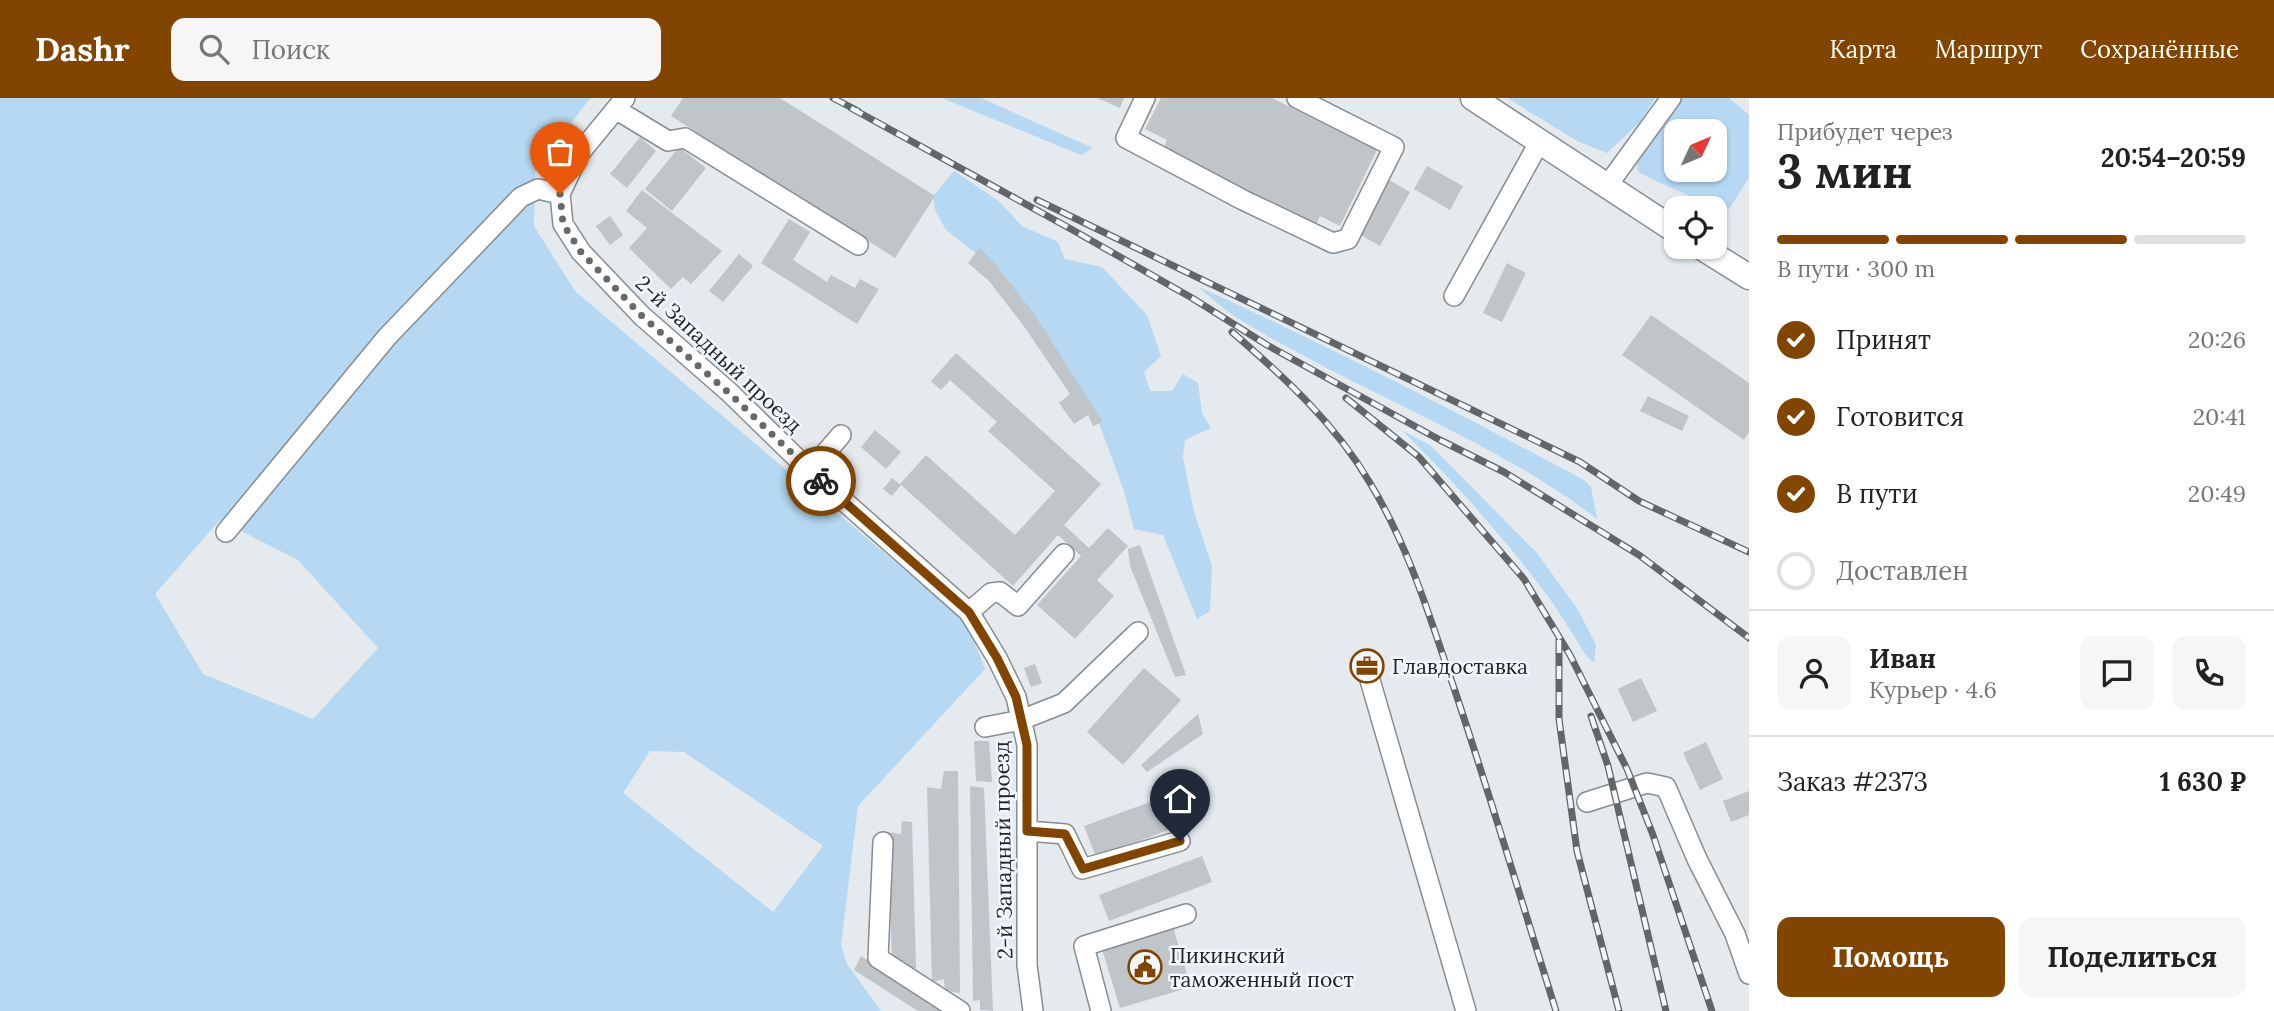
<!DOCTYPE html>
<html lang="ru">
<head>
<meta charset="utf-8">
<style>
  :root { --surface:#fff; --page:#f6f6f6; --text:#222; --muted:#767676; --line:#e0e0e0; --accent:#814500 }
  body { margin:0; font-family:Lora,serif; background:var(--page); color:var(--text); height:100vh; display:flex; flex-direction:column; font-size:26px; white-space:nowrap }
  * { box-sizing:border-box; margin:0 }
  p { font-size:23px; color:var(--muted) }
  .icon { flex:none; width:38px; height:38px; fill:none; stroke:currentColor; stroke-width:2; stroke-linecap:round; stroke-linejoin:round }
  .map { position:relative; flex:1; overflow:hidden }
  .sheet { display:flex; flex-direction:column; background:var(--surface); width:525px }
  .sheet>* { flex:none }
  .needle { width:46px; rotate:46deg }
  .tools { position:absolute; left:1664px; top:21px; display:grid; gap:14px }
  .tools a { display:grid; place-items:center; width:63px; height:63px; border-radius:14px; background:var(--surface); box-shadow:0 2px 5px #0004; font-size:35px }
  .pin { position:absolute; display:grid; place-items:center; width:60px; height:60px; color:#fff; margin:-72px -30px; border-radius:50% 50% 50% 0; rotate:-45deg; box-shadow:0 0 7px #0007 }
  .pin .icon { rotate:45deg }
  .courier { position:absolute; display:grid; place-items:center; width:70px; height:70px; margin:-35px; border:5px solid #814500; border-radius:50%; background:#fff; color:#222; box-shadow:0 2px 9px #0007 }
  .overview em { font-style:normal; font-weight:700 }
  .overview div { display:flex; flex-direction:column-reverse }
  .overview { display:flex; align-items:center; justify-content:space-between; height:119px; padding:0 28px }
  h1 { font-size:46px; font-weight:700; line-height:52px }
  .bar { display:grid; grid-template-columns:repeat(4,1fr); gap:10px 7px; align-content:center; height:84px; padding:0 28px }
  .bar i { height:9px; border-radius:5px; background:var(--line) }
  .bar .selected { background:var(--accent) }
  .bar p { grid-column:span 4 }
  .line { display:flex; align-items:center; gap:18px; padding:0 28px; border-top:2px solid var(--line) }
  .line div { flex:1 }
  .round { display:grid; place-items:center; flex:none; width:74px; height:74px; border-radius:14px; background:var(--page) }
  ol { padding:0 28px; list-style:none }
  li { display:flex; align-items:center; gap:21px; height:77px }
  li p { margin-inline-start:auto }
  li .icon { padding:7px; border-radius:50%; background:var(--accent); color:#fff; stroke-width:4 }
  li:last-child { color:var(--muted) }
  li i { width:38px; height:38px; border:4px solid var(--line); border-radius:50% }
  .action { display:flex; gap:14px; margin-top:auto; padding:14px 28px }
  .action a { flex:1; height:80px; border-radius:14px; background:var(--accent); color:#fff; font-size:28px; font-weight:700; line-height:80px; text-align:center }
  .action a+a { background:var(--page); color:var(--text) }
  header { display:flex; align-items:center; gap:42px; box-sizing:border-box; height:98px; padding:0 35px; background:var(--accent); color:#fff }
  header strong { font-size:33px }
  nav { display:flex; gap:38px; margin-inline-start:auto; font-size:24px }
  .search { width:490px; height:63px; background:var(--page); display:flex; align-items:center; gap:18px; box-sizing:border-box; padding:0 24px; border-radius:14px; color:var(--muted); font-size:26px }
  main { display:flex; flex:1; min-height:0 }
  .map>svg:first-child { display:block }
  .green { fill:#b6d8f2; fill-rule:evenodd }
  .building { fill:#bfc5c9 }
  .lines { fill:none; stroke-linecap:round; stroke-linejoin:round }
  .minor-casing { stroke:#878d91; stroke-width:22 }
  .major-casing { stroke:#878d91; stroke-width:27 }
  .minor { stroke:#fff; stroke-width:19 }
  .major { stroke:#fff; stroke-width:24 }
  .rail-casing { stroke:#626668; stroke-width:7 }
  .rail { stroke:#f1f7fc; stroke-width:4.5; stroke-dasharray:13; stroke-linecap:butt }
  .done { stroke:#66696b; stroke-width:7; stroke-dasharray:0 12.6 }
  .route { stroke:#814500; stroke-width:9 }
  .labels { text-anchor:middle; dominant-baseline:central; stroke-width:5; stroke-linejoin:round; paint-order:stroke }
  .street-label { font-size:21px; fill:#222425; stroke:#f1f7fc }
  .poi-label { font-size:21px; fill:#222425; stroke:#f1f7fc; text-anchor:start }
</style>
</head>
<body>
<header>
<strong>Dashr</strong>
<div class="search"><svg class="icon" aria-label="search" viewBox="0 0 24 24"><circle cx="10" cy="10" r="6"/><path d="M15 15l6 6"/></svg>Поиск</div>
<nav><a>Карта</a><a>Маршрут</a><a>Сохранённые</a></nav>
</header>
<main>
<div class="map">
<svg width="1749" height="913" viewBox="0 0 1749 913">
  <rect width="100%" height="100%" fill="#e4eaee"/>
  <path class="green" d="M0,0H590L535,74L534,128L575,193L967,525L985,571L858,708L841,847L847,866L881,913H0ZM220,422L298,462L378,550L313,621L203,576L155,496ZM650,653L684,654L823,748L773,814L623,695Z
    M942,0H981L1093,50L1081,57Z
    M1507,0H1655L1640,24L1607,55L1579,44Z
    M1677,0H1729L1749,17V80L1729,111L1715,113V110C1705,110 1699,103 1690,98C1672,90 1655,83 1638,74L1636,56ZM1676,33H1715V72H1676Z
    M954,73L999,103L1022,128L1058,144L1065,161L1102,169L1147,217L1161,258L1144,274L1150,293H1172L1183,276L1198,285L1202,315L1211,330L1185,342L1183,359L1194,414L1212,468L1210,513L1197,521L1163,437L1134,431L1124,393L1097,320L987,164L946,132L935,112L933,98Z
    M1199,189C1329,248 1457,314 1584,382L1591,389L1597,421C1510,354 1406,313 1310,261C1271,240 1230,220 1199,189Z
    M1402,332L1431,348L1537,455L1578,512L1596,547L1594,565L1585,556C1572,535 1559,513 1544,493C1501,436 1453,383 1402,332Z"/>
  <path class="building" d="M683,0H780L935,98L895,160L671,18Z
    M1097,0H1124L1120,10Z
    M1161,0H1272L1377,52L1340,128L1320,118L1316,127L1163,51L1167,42L1145,31Z
    M640,39L656,53L627,90L610,76Z
    M679,49L706,70L672,113L645,91Z
    M1427,68L1463,88L1450,112L1414,91Z
    M1389,82L1410,94L1380,148L1359,136Z
    M642,92L722,153L691,186L683,179L671,191L629,150L647,130L626,113Z
    M610,118L623,137L610,147L596,128Z
    M789,121L810,134L793,162L827,184L831,177L855,190L860,181L879,191L857,226L761,165Z
    M979,150L993,163L1034,216L1103,324L1093,328L1088,317L1074,326L1059,305L1070,296L1023,227L989,183L968,165Z
    M739,156L753,168L723,204L709,193Z
    M1507,165L1526,175L1502,224L1483,215Z
    M1651,217L1749,285V334L1744,342L1622,257Z
    M956,255L1101,386L1064,427L1089,450L1108,430L1128,448L1097,482L1114,498L1075,541L1037,507L1081,458L1058,437L1013,488L900,386L926,357L1015,437L1055,393L988,333L997,324L950,282L941,292L931,283Z
    M1648,298L1689,318L1682,333L1640,313Z
    M875,332L901,354L886,371L861,349Z
    M892,380L901,387L892,398L883,391Z
    M1140,447L1186,577L1175,579L1130,468L1128,451Z
    M1035,566L1042,585L1031,589L1024,570Z
    M1144,570L1181,602L1123,667L1087,634Z
    M1641,580L1657,613L1633,624L1618,591Z
    M1198,616L1203,636L1147,674L1141,667Z
    M974,643H989L992,684L976,683Z
    M1706,644L1723,681L1700,692L1683,655Z
    M944,673H958L960,895L945,893L944,881L932,884L927,689L941,691Z
    M970,688L984,690L993,913L980,912V902L973,903Z
    M1186,691L1198,721L1096,759L1084,728Z
    M1749,693V717L1731,724L1723,703Z
    M902,723L912,724L916,870L904,873V863H892L888,734L901,736Z
    M1202,758L1212,784L1109,823L1099,797Z
    M1173,829L1191,889L1120,910L1102,851Z
    M861,858L947,913H918L854,872Z"/>
  <g class="lines">
    <defs>
      <path id="minor" d="M625,0L579,56L560,96L563,126L581,154L642,218L729,294L810,373L969,514L997,560L1016,599L1027,647V867L1033,913
        M1145,0L1126,40L1243,102L1333,145L1348,141L1394,49L1297,0
        M617,12L668,43L685,40L858,147
        M1607,88L1671,0
        M1454,198L1540,43
        M810,373L841,337
        M226,434L387,239L521,99L538,91L560,96
        M969,514L991,495L1000,494L1018,508L1064,456
        M1370,582L1466,913
        M985,629L1021,622L1064,605L1138,534
        M1587,704L1647,685L1666,689L1697,761L1735,836L1749,876
        M1027,733L1065,736L1082,771L1180,743
        M883,744L878,860L960,913
        M1101,913L1084,848L1186,816"/>
      <path id="major" d="M1473,0L1676,133
        M1701,149L1749,179"/>
    </defs>
    <use href="#minor" class="minor-casing"/>
    <use href="#major" class="major-casing"/>
    <use href="#minor" class="minor"/>
    <use href="#major" class="major"/>
    <defs>
      <path id="rail" d="M833,0L858,13
        M851,10L1071,131L1192,200L1267,247L1440,342L1504,374L1639,457L1749,540
        M1037,102L1580,364L1639,403L1749,454
        M1232,234C1284,279 1335,325 1370,385C1409,449 1430,520 1454,590C1490,697 1522,805 1556,913
        M1346,300L1419,359L1524,481L1570,557L1627,671L1653,737L1712,913
        M1559,542V621L1577,753L1619,913
        M1591,618L1608,668L1666,913"/>
    </defs>
    <use href="#rail" class="rail-casing"/>
    <use href="#rail" class="rail"/>
  </g>
  <g class="lines">
    <path class="done" d="M560,96L563,126L581,154L642,218L729,295L821,383"/>
    <path class="route" d="M821,383L969,514L997,560L1016,599L1027,647V733L1065,736L1083,771L1180,743"/>
  </g>
  <defs>
    <symbol id="office-ring" viewBox="-11 -11 22 22"><circle r="9.5" fill="#f1f7fc" stroke="#814500" stroke-width="1.5"/><path d="M-6-3h4V-5.5h4V-3h4V5H-6ZM-1-4.5V-3h2v-1.5ZM-6 0V1H6V0Z" fill="#814500"/></symbol>
    <symbol id="civic-ring" viewBox="-11 -11 22 22"><circle r="9.5" fill="#f1f7fc" stroke="#814500" stroke-width="1.5"/><path d="M-.6-6.5H3V-4.5H.6V-3L4-1V1h2V6H-6V1h2V-1L-.6-3ZM-1.2 2.5V6h2.4V2.5Z" fill="#814500"/></symbol>
  </defs>
  <g fill-rule="evenodd">
    <use href="#office-ring" x="1348" y="549" width="38" height="38"/>
    <use href="#civic-ring" x="1126" y="850" width="38" height="38"/>
  </g>
  <g class="labels">
    <g class="street-label">
      <text transform="translate(719 256) rotate(43)">2-й Западный проезд</text>
      <text transform="translate(1003 752) rotate(-91)">2-й Западный проезд</text>
    </g>
    <g class="poi-label">
      <text x="1392" y="568">Главдоставка</text>
      <text x="1170" y="857">Пикинский<tspan x="1170" dy="24">таможенный пост</tspan></text>
    </g>
  </g>
</svg>
<div class="tools">
<a><svg class="needle" viewBox="-14 -14 28 28"><path d="M0-13l5 13h-10z" fill="#e53935"/><path d="M0 13l5-13h-10z" fill="#767676"/></svg></a>
<a><svg class="icon" aria-label="locate" viewBox="0 0 24 24"><circle cx="12" cy="12" r="6"/><path d="M12 2v4M12 18v4M2 12h4M18 12h4"/></svg></a>
</div>
<div class="pin" style="left:560px;top:96px;background:#ea580c"><svg class="icon" aria-label="bag" viewBox="0 0 24 24"><path d="M5 8h14l-1 12H6zM9 8a3 3 0 0 1 6 0"/></svg></div>
<div class="pin" style="left:1180px;top:743px;background:#1f2937"><svg class="icon" aria-label="home" viewBox="0 0 24 24"><path d="M3 11l9-7 9 7M6 9v11h12V9"/></svg></div>
<div class="courier" style="left:821px;top:383px"><svg class="icon" aria-label="bike" viewBox="0 0 24 24"><circle cx="6" cy="16" r="4"/><circle cx="18" cy="16" r="4"/><path d="M6 16l4-8h5l3 8M10 8l3 8H6M13 5h3"/></svg></div>
</div>
<section class="sheet">
<div class="overview"><div><h1>3 мин</h1><p>Прибудет через</p></div><em>20:54–20:59</em></div>
<div class="bar"><i class="selected"></i><i class="selected"></i><i class="selected"></i><i></i><p>В пути · 300 m</p></div>
<ol>
<li><svg class="icon" aria-label="check" viewBox="0 0 24 24"><path d="M5 12l5 5 9-10"/></svg>Принят<p>20:26</p></li>
<li><svg class="icon" aria-label="check" viewBox="0 0 24 24"><path d="M5 12l5 5 9-10"/></svg>Готовится<p>20:41</p></li>
<li><svg class="icon" aria-label="check" viewBox="0 0 24 24"><path d="M5 12l5 5 9-10"/></svg>В пути<p>20:49</p></li>
<li><i></i>Доставлен</li>
</ol>
<div class="line" style="height:126px"><a class="round"><svg class="icon" aria-label="person" viewBox="0 0 24 24"><circle cx="12" cy="8" r="4"/><path d="M4 21q1-7 8-7t8 7"/></svg></a><div><b>Иван</b><p>Курьер · 4.6</p></div><a class="round"><svg class="icon" aria-label="chat" viewBox="0 0 24 24"><path d="M4 5h16v11H9l-5 4z"/></svg></a><a class="round"><svg class="icon" aria-label="phone" viewBox="0 0 24 24"><path d="M5 4h4l2 5-3 2q2 4 5 5l2-3 5 2v4C11 20 4 13 5 4z"/></svg></a></div>
<div class="line" style="height:91px"><div>Заказ #2373</div><b>1 630 ₽</b></div>
<div class="action"><a>Помощь</a><a>Поделиться</a></div>
</section>
</main>
</body>
</html>
